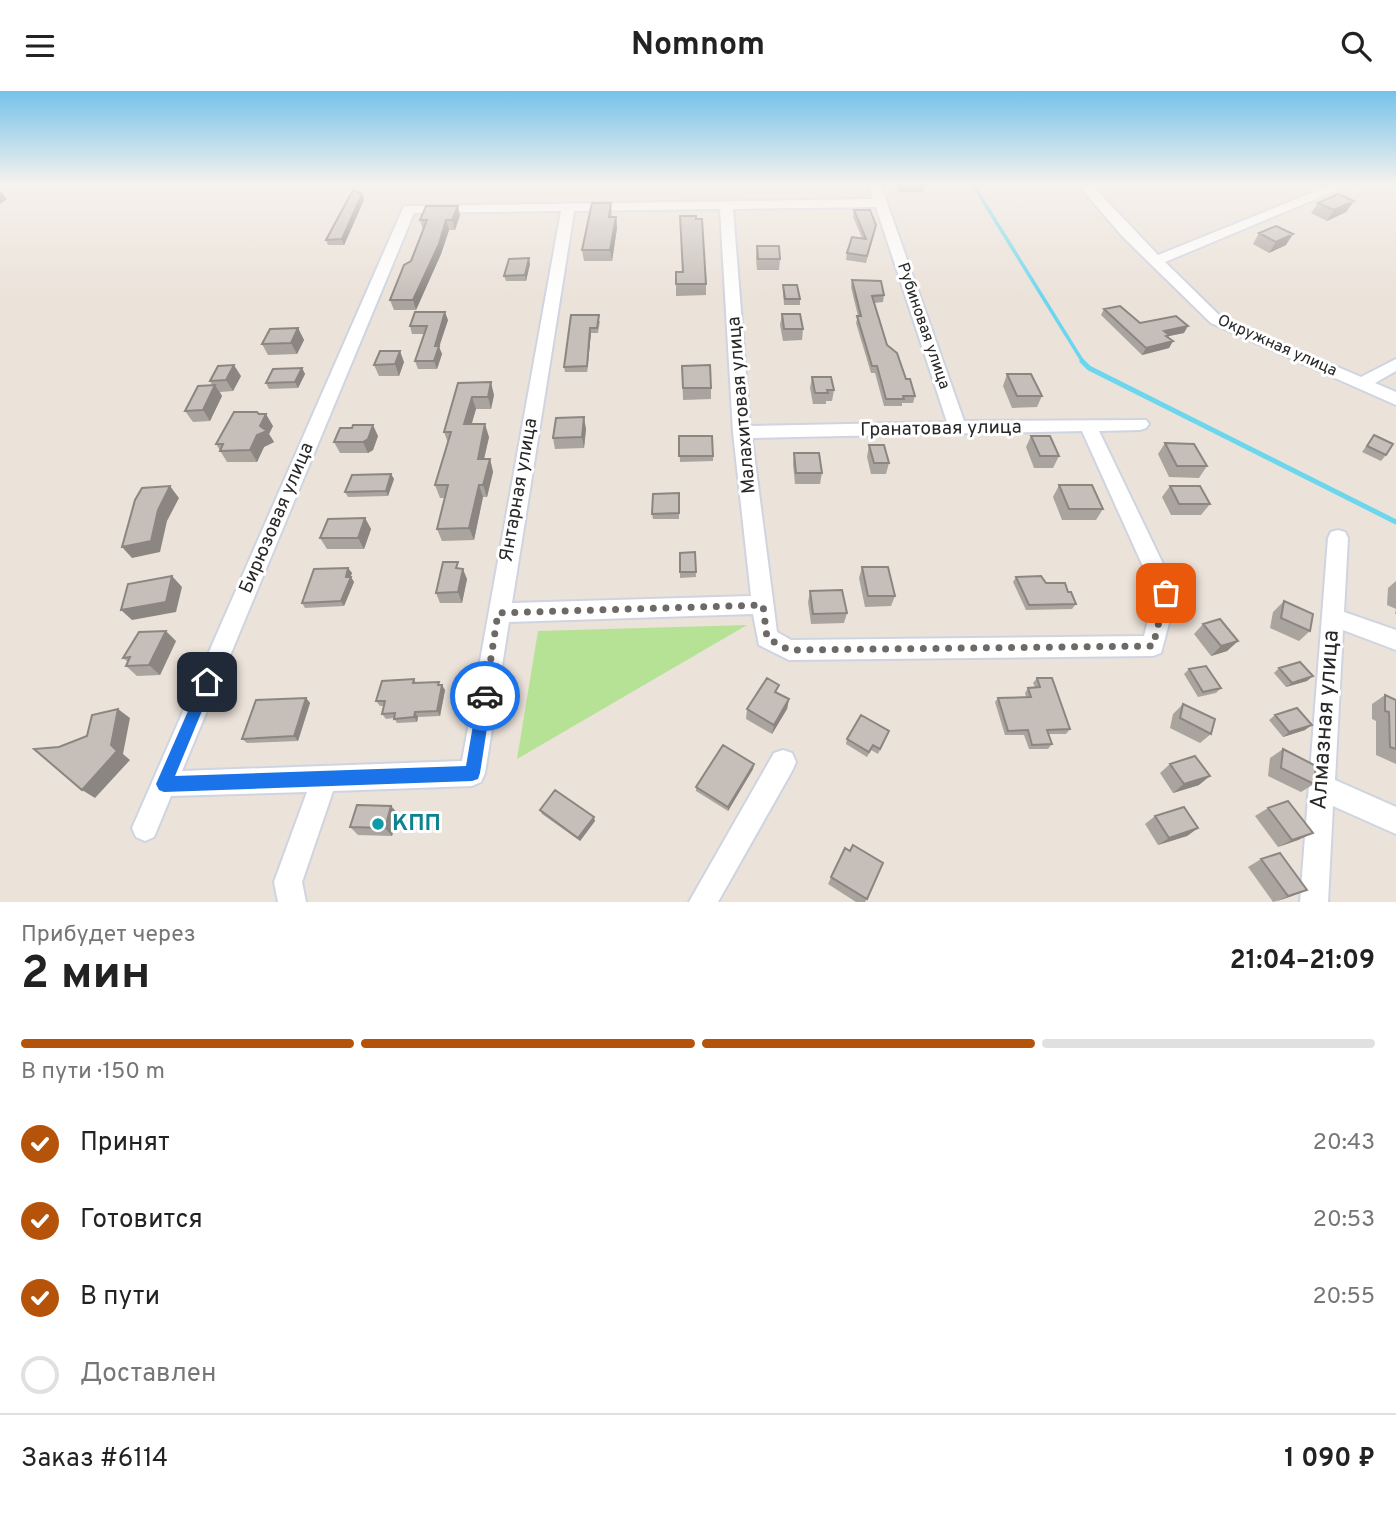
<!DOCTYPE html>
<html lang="ru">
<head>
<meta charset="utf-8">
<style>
  :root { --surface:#fff; --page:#f6f6f6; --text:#222; --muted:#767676; --line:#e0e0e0; --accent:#b45309 }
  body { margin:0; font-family:Overpass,sans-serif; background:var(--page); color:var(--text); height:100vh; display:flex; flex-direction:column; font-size:26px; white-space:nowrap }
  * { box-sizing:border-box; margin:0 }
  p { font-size:23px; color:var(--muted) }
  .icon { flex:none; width:38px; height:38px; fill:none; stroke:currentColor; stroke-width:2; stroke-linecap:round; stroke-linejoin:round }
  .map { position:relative; height:811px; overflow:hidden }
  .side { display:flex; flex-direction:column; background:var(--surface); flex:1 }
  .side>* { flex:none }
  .pin { position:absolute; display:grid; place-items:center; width:60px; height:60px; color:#fff; margin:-30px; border-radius:14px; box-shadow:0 4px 10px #0006 }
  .courier { position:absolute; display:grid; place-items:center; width:70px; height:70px; margin:-35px; border:5px solid #1a73e8; border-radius:50%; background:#fff; color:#222; box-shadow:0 2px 9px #0007 }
  .overview em { font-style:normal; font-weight:700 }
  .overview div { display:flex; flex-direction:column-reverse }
  .overview { display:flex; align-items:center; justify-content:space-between; height:119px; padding:0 21px }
  h1 { font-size:46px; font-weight:700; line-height:52px }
  .bar { display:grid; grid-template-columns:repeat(4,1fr); gap:10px 7px; align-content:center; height:84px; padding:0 21px }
  .bar i { height:9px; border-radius:5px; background:var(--line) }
  .bar .on { background:var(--accent) }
  .bar p { grid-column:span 4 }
  .line { display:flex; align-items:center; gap:18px; padding:0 21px; border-top:2px solid var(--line) }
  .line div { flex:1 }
  ol { padding:0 21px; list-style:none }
  li { display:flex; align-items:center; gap:21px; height:77px }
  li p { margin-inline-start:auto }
  li .icon { padding:7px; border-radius:50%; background:var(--accent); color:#fff; stroke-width:4 }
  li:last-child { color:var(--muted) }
  li i { width:38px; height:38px; border:4px solid var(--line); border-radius:50% }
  header { display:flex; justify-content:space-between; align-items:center; height:91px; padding:0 21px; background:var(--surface); font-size:32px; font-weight:700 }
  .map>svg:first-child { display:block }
  .green { fill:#b6e295 }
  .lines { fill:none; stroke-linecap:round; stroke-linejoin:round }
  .stream-far1 { stroke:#6bd6ee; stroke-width:3.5 }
  .stream { stroke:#6bd6ee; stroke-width:5 }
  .minor-casing { stroke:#cfd4e1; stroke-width:4 }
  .minor { fill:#fff; fill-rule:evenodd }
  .wall { fill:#aaa49f }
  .shaded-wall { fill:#8b8682 }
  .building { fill:#c6bfb9; stroke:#8b8682; stroke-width:2 }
  .route { fill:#1a73e8 }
  .done { stroke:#6c6966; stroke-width:7; stroke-dasharray:0 12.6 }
  .culture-dot { fill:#0f9aa8; stroke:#fff; stroke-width:2.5 }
  .labels { text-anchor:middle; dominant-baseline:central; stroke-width:6; stroke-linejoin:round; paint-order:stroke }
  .far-street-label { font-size:16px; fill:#282828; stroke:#fff }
  .street-label { font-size:19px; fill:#282828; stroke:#fff }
  .near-street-label { font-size:23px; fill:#282828; stroke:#fff }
  .near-culture-label { font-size:23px; font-weight:bold; fill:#0d838f; stroke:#fff; text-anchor:start }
</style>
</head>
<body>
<header><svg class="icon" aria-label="menu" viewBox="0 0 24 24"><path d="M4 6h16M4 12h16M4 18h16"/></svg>Nomnom<svg class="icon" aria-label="search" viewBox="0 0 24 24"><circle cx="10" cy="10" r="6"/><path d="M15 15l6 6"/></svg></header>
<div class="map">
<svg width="1396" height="811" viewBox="0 0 1396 811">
  <rect width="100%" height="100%" fill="#ebe2d9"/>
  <path class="green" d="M747,534L517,668L538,540Z"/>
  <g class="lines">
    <path class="stream-far1" d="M972,92L1083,271"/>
    <path class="stream" d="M1082,270L1089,277L1396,431"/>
    <defs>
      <path id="minor" d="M868,92H880L964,330L1146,329L1149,333L1146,337L1140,339L1099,340L1177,502L1161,562L1153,565L789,569L759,554L753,523L509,531L485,682L481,691L472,695L333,700L302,791L306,811H278L274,791L307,701L171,705L154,746L145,750L136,746L132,737L136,728L404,115L873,108ZM876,116L947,331L750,335L733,118ZM720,118L733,341L751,505L512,512L574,120ZM561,120L462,670L182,680L414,122ZM1082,340L1155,502L1144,545L791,549L777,541L752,347Z
        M1077,92H1090L1158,164L1336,92H1354L1165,171L1221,226L1361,286L1396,268V280L1375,292L1396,301V314L1211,232L1122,145Z
        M1338,439L1345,441L1348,447L1344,521L1396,539V559L1343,539L1335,689L1396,716V743L1333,715L1328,811H1300L1328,447L1331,441Z
        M783,659L792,662L796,671L792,680L718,811H689L774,662Z"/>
    </defs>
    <use href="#minor" class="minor-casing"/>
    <use href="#minor" class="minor"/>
  </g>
  <path class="wall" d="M895,92H925L924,101H898Z
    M362,103L364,109L344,154H328L326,149Z
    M1354,110L1346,121L1327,130L1311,122L1318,112Z
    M611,112L612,126H616L617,137L612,170H584L582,159Z
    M854,119L876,134L866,172L846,169L847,162L862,147L853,126Z
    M460,124L455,139H449L441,163L416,219H394L390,209L411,170L423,139L420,129Z
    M696,128L706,193V204L676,205V181H682Z
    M1259,142L1286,154L1269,162L1253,153Z
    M757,155L780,168L779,179H757L756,167Z
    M530,173L526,190H506L504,185Z
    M852,189L884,204L883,211L874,212L887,254L915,305L913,312H902V315H884L875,282H871L856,232L858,225L851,196Z
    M783,194L800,208V214H784L783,200Z
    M1104,218L1140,232L1184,242L1169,245L1168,246L1173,250L1169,257L1142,264L1101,224Z
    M782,223L803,238L802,249L783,250L780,234Z
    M571,224L600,230L598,242H591L587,281H565L564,276Z
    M448,229L439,256L442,263L437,278H418L415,270L424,243H412L410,235Z
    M298,237L304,249L297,263L268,264L262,253Z
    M404,271L399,285H379L374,274Z
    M682,275L711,297V308L683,309Z
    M302,277L305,283L298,297L269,298L266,292Z
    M1007,283L1042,305L1037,316L1012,317L1003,295Z
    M241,285L233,300L220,301L222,305L210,330L193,331L185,320L212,294L210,290Z
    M812,286L834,299L832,310H826V313H813L810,297Z
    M458,292L494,304L491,318H476L471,333L489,346L484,368H490L493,381L487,406H483L474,449L442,450L437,438L445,407H440L435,394L448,352L444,341Z
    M259,323L273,335L269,343L274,351L264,356L257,371H227L216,353Z
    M586,338L584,357L555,358L553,347Z
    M1374,344L1386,364L1381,370L1362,361Z
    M378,345L373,359L368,362H340L334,351Z
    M679,345L713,365V370L680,371Z
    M1031,345L1059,365L1053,377H1034L1026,356Z
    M1165,352L1207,375L1199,387L1169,386L1158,363Z
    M869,354L889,372L886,383H871L867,366Z
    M794,362L822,382L820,393H795L793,373Z
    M391,383L394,388L388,405L348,406L345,401Z
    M1059,394L1103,418L1096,429H1062L1053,406Z
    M1170,395L1210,413L1201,424H1171L1162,406Z
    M679,402V428H653L652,423Z
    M365,427L371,438L364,458H327L320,447Z
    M695,461L696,486L680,487V462Z
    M862,476L895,505L891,515L865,516L859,487Z
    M348,477L352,482L350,486L354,491L344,515L305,517L302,512Z
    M460,477L467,488L462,512H440L436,502Z
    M1016,486L1046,492L1068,501L1076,513L1072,518L1026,519L1013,491Z
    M1396,490V523H1395L1396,518L1387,514L1388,497Z
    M810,500L847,522L844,532L811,533L808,511Z
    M1284,510L1310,540L1299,550L1270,537L1273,521Z
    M1203,533L1238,550L1227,560L1211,565L1194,543Z
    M176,550L160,584L137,585L126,575L128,571L123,567Z
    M1279,577L1307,590L1286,596L1274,582Z
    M1189,578L1221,597L1216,602L1198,606L1184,583Z
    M1037,587L1070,638L1066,643H1049L1052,653L1048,658H1029L1024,644H1005L995,611L998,607L1026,606L1025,602L1028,597L1035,596L1033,592Z
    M414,588L416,592L441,594L445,599L440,625L418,626L417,631L397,632L394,627L386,628L382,623L384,615H380L376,610Z
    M1385,604L1396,609V673L1376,664V630L1372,628V613Z
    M306,607L310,612L298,650L247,652L242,648Z
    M789,608L787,618L772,643L746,628L747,618Z
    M1183,613L1211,643L1200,652L1170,637L1173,623Z
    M1275,624L1305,639L1283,646L1269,629Z
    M889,640L878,663L871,659L867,666L846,653L847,648Z
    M1283,658L1314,693L1301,701L1268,685L1270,667Z
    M754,673L753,678L728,720L696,700V696Z
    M1170,673L1199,694L1173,702L1160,682Z
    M391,715L398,723L392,745L358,744L350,736Z
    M1268,717L1313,742L1298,749L1278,756L1255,725Z
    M540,719L595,730L580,750L542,723Z
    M1155,725L1198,737L1187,745L1158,754L1145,733Z
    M845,757L867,808L865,811H856L828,793Z
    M1261,768L1307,799L1292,805L1273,811L1248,776Z"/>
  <path class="shaded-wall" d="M0,99L7,108L0,113Z
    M362,103L364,109L344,154L342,148Z
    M1354,110L1346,121L1327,130L1334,119Z
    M458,115L460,124L455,139L452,129Z
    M616,126L617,137L612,170L610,159Z
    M446,129L449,139L441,163L416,219L413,209Z
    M1293,143L1286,154L1269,162L1276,151Z
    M529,167L530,173L526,190L525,184Z
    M445,221L448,229L439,256L442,263L437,278L434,270L435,255Z
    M1188,235L1184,242L1169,245L1165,251L1164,240Z
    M298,237L304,249L297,263L291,252Z
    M590,237L591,242L587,281V275Z
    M1173,250L1169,257L1142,264L1146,257Z
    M400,260L404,271L399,285L395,273Z
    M234,274L241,285L233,300L226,289Z
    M302,277L305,283L298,297L295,291Z
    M491,291L494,304L491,318L488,306Z
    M215,294L222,305L210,330L203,319Z
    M472,306L476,318L468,346L464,333Z
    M266,323L273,335L269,343L274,351L264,356L257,371L250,359Z
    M584,326L586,338L584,357L582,346Z
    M485,333L489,346L481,381L478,368Z
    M373,334L378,345L373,359L368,362L363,351Z
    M490,368L493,381L487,406L483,394Z
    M391,383L394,388L388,405L386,400Z
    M479,394L483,406L474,449L469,437Z
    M170,395L179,407L167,430L160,461L132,467L122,456Z
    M365,427L371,438L364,458L358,447Z
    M348,477L352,482L349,490L351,486L354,491L344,515L341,510Z
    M463,478L467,488L462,512L458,501Z
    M172,485L182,496L176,521L132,529L121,519Z
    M166,540L176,550L160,584L149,574Z
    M1238,550L1227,560L1211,565L1221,555Z
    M1313,585L1307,590L1286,596L1292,592Z
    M442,594L445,599L440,625L437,620Z
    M306,607L310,612L298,650L294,645Z
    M789,608L787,618L772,643L774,634Z
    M118,618L130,627L123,663L130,669L95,707L82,699L111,654Z
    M415,621L418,626L417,631L414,626Z
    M1312,634L1305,639L1283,646L1289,641Z
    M754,673L753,678L728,720V716Z
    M1210,685L1199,694L1173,702L1184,693Z
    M391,715L398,723L392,745L385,737Z
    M594,726L595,730L580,750L578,747Z
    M1198,737L1187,745L1158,754L1169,747Z
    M1313,742L1298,749L1278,756L1292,749Z
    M1307,799L1292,805L1275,811L1288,805Z"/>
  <path class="building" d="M353,99L362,103L342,148L326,149Z
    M1338,103L1354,110L1334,119L1318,112Z
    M592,112H611L609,126H616L610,159H582Z
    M426,115H458L452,129H446L439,153L413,209H390L404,174L411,170L427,129H420Z
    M854,119H870L876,134L867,165L847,162L852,146L866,148Z
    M680,125H696V128H702L706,193H676V181H683Z
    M1276,135L1293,143L1276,151L1259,142Z
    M757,155H779L780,168H758Z
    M529,167L525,184L504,185L509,168Z
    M852,189L881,190L884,204L872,205L887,254L897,262L906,288H910L915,305H903L904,308H886L877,275H872L857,225H861Z
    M783,194H797L800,208H785Z
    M1120,215L1140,232L1176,225L1188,235L1164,240L1169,244L1166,245L1173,250L1146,257L1104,218Z
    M415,221H445L435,255H439L434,270H415L427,235H410Z
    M782,223H800L803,238H784Z
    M571,224H599L597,237H590L587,275L564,276Z
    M298,237L291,252L262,253L270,238Z
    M380,260H400L395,273L374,274Z
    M234,274L226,289L210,290L218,275Z
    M710,274L711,297H683L682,275Z
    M302,277L295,291L266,292L273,278Z
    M1007,283H1031L1042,305H1017Z
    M812,286H831L834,299H827L828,302H815Z
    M491,291L488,306H472L464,333H485L478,368H490L483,394H479L469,437L437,438L448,394H435L451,341H444L458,292Z
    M215,294L203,319L185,320L198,295Z
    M234,321H257L259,323H266L260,335L267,340L257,344L250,359L220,360L223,353H216Z
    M584,326L582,346L553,347L556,327Z
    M353,334H373L368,348L363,351H334L340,337H352Z
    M1374,344L1393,353L1386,364L1367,355Z
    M679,345H712L713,365H679Z
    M1031,345H1050L1059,365H1040Z
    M1165,352L1194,353L1207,375H1177Z
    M869,354H884L889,372H874Z
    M794,362H819L822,382H796Z
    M391,383L386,400L345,401L352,384Z
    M1059,394H1092L1103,418H1069Z
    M170,395L158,419L151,450L122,456L135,409L142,397Z
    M1170,395H1200L1210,413H1179Z
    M679,402V422L652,423L653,403Z
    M365,427L358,447H320L328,428Z
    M695,461L696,481H680V462Z
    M443,471H458L456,477L463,478L458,501L436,502Z
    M862,476H888L895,505H868Z
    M348,477L346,486H351L341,510L302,512L314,478Z
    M172,485L166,511L121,519L128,493Z
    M1041,485L1046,492H1065L1068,501H1071L1076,513L1029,514L1016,486Z
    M842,499L847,522L813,523L810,500Z
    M1284,510L1313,523L1310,540L1281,527Z
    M1220,528L1238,550L1221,555L1203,533Z
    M166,540L149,574L126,575L130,566L123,567L139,541Z
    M1300,571L1313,585L1292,592L1279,577Z
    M1206,575L1221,597L1203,601L1189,578Z
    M767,587L779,594L775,601L789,608L774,634L747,618Z
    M1037,587H1052L1070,638L1047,639L1052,653L1032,654L1028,639L1008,640L998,607L1031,606L1028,597L1040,596Z
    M414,588L413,592L439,591L438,594H442L437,620L415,621L414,626L394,628L395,622L382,623L385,610H376L382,590Z
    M1385,604L1396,609V658L1390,656L1389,621L1385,620Z
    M306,607L294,645L242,648L256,609Z
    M1183,613L1215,628L1211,643L1180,627Z
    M1297,617L1312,634L1289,641L1275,624Z
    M118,618L111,654L117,660L82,699L34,658L59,656L87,645L92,624Z
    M861,624L889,640L880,658L873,654L869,661L847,648Z
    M723,654L754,673L728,716L696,696Z
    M1283,658L1316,675L1314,693L1281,677Z
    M1195,665L1210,685L1184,693L1170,673Z
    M555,699L594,726L578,747L540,719Z
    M1288,710L1313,742L1292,749L1268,717Z
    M357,714L391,715L385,737L350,736Z
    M1184,716L1198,737L1169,747L1155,725Z
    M853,754L883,772L867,808L831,786L845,757L850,760Z
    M1280,762L1307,799L1288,805L1261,768Z"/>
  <linearGradient id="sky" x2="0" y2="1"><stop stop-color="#76c2ea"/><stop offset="0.45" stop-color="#f6f2ee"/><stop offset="1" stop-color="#f6f2ee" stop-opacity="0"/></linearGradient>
  <rect width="1396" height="206" fill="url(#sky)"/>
  <path class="route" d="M207,585L214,591L175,685L466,675L478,605L485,598L492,605L480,682L478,688L472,690L164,701L159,699L156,693L203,586Z"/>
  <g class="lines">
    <path class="done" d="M485,605L498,522L763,514L767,547L789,559L1153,555L1166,502"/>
  </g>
  <circle class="culture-dot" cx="378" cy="733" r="7"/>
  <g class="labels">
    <g class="far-street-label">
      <text transform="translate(923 235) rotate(71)">Рубиновая улица</text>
      <text transform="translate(1277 255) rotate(24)">Окружная улица</text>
    </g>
    <g class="street-label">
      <text transform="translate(742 314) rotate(-95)">Малахитовая улица</text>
      <text transform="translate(941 338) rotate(-1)">Гранатовая улица</text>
      <text transform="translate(519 399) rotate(-80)">Янтарная улица</text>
      <text transform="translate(277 427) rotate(-67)">Бирюзовая улица</text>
    </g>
    <g class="near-street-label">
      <text transform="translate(1326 629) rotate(-86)">Алмазная улица</text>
    </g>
    <g class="near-culture-label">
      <text x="392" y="733">КПП</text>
    </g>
  </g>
</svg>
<div class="pin" style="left:1166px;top:502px;background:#ea580c"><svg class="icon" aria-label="bag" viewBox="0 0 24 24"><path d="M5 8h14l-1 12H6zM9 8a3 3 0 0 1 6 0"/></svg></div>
<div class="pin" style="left:207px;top:591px;background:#1f2937"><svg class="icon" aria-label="home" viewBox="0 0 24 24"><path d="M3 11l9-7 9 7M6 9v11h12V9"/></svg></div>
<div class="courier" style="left:485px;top:605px"><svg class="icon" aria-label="car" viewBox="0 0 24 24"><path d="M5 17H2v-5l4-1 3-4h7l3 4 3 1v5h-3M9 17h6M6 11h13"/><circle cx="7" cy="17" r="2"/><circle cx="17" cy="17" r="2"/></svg></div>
</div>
<section class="side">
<div class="overview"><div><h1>2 мин</h1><p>Прибудет через</p></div><em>21:04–21:09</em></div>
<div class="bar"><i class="on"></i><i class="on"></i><i class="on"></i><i></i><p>В пути · 150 m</p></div>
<ol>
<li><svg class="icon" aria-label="check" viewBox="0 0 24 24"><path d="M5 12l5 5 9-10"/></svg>Принят<p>20:43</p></li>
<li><svg class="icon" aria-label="check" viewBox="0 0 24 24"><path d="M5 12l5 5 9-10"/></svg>Готовится<p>20:53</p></li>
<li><svg class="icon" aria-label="check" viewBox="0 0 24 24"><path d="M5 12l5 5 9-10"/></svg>В пути<p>20:55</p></li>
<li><i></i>Доставлен</li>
</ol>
<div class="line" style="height:91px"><div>Заказ #6114</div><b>1 090 ₽</b></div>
</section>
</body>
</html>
